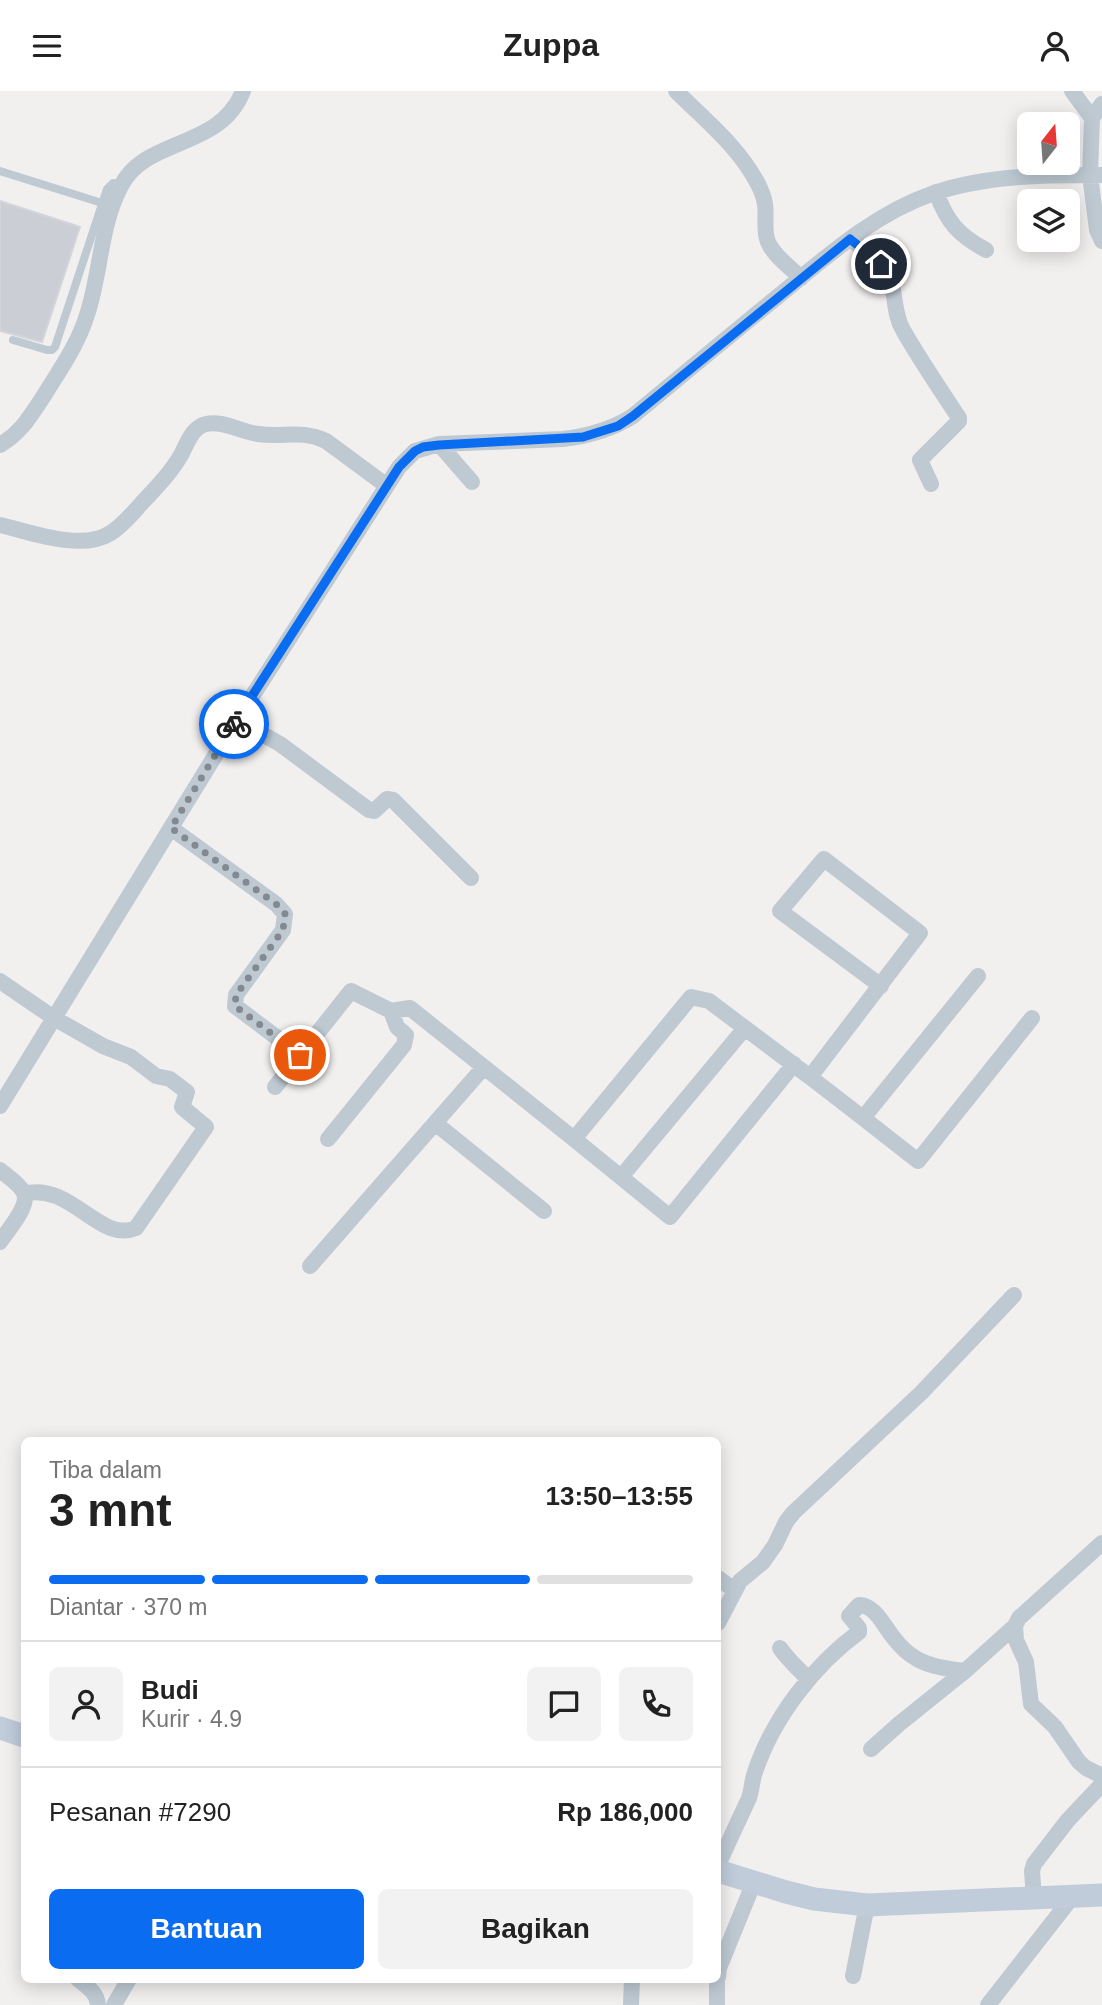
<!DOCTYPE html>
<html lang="id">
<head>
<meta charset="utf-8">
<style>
  :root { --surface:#fff; --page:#f2f2f2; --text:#222; --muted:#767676; --line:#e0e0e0; --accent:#0a6cf1 }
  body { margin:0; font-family:Arial,sans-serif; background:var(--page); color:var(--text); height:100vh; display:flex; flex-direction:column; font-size:26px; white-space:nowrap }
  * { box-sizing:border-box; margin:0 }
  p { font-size:23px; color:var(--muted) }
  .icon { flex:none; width:38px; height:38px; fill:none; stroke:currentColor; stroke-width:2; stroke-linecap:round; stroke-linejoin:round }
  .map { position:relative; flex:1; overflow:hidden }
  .sheet { position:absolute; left:21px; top:1346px; width:700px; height:546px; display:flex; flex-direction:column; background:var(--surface); border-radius:10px; box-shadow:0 4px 18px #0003 }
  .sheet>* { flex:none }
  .needle { width:46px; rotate:17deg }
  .controls { position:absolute; left:1017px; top:21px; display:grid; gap:14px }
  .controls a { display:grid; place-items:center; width:63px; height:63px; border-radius:10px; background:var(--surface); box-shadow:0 4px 18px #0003; font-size:35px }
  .pin { position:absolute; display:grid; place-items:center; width:60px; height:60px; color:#fff; margin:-30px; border:4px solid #fff; border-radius:50%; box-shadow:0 2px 7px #0007 }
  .courier { position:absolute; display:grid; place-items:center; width:70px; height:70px; margin:-35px; border:5px solid #0a6cf1; border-radius:50%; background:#fff; color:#222; box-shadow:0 2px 9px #0007 }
  .headline em { font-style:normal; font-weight:700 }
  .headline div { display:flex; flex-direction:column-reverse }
  .headline { display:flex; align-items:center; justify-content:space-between; height:119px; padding:0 28px }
  h1 { font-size:46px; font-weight:700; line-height:52px }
  .bar { display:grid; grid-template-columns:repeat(4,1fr); gap:10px 7px; align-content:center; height:84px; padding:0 28px }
  .bar i { height:9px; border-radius:5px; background:var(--line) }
  .bar .active { background:var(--accent) }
  .bar p { grid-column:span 4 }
  .line { display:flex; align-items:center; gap:18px; padding:0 28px; border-top:2px solid var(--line) }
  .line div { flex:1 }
  .round { display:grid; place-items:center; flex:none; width:74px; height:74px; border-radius:10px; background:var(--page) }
  .action { display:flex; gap:14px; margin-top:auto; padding:14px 28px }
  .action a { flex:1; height:80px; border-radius:10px; background:var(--accent); color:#fff; font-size:28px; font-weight:700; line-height:80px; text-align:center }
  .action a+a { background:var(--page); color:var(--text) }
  header { display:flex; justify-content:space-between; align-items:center; height:91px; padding:0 28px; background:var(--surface); font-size:32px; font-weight:700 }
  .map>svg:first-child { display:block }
  .building { fill:#cbced4; stroke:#d3d5db; stroke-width:2 }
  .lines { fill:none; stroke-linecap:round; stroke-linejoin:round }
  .service { stroke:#bec9d2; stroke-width:8 }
  .minor { stroke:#bec9d2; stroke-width:16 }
  .secondary { stroke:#c0ccda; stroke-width:23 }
  .done { stroke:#828991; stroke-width:7; stroke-dasharray:0 12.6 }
  .route { stroke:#0a6cf1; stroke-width:9 }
</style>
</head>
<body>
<header><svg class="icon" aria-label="menu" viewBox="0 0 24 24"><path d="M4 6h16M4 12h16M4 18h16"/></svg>Zuppa<svg class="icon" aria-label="person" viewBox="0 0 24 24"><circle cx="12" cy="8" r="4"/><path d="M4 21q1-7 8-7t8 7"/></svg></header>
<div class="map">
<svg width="1102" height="1914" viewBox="0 0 1102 1914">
  <rect width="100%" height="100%" fill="#f2efef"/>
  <path class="building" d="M0,110L80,136L42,251L0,240Z"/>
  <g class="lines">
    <path class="service" d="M0,80L102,112
      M13,249L47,259H52L55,256L107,98L113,92L121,94"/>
    <path class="minor" d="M676,0C705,29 739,56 758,93C761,99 764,106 765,113C767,126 763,139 768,151C774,165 790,176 801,187
      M1072,0L1092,27
      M1102,13L1092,27L1090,84L1097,139L1102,150
      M936,101C947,131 958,144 986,159
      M850,148C866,160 885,172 891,191C896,207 894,224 903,239C920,269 940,298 959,327V330L920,369L931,393
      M439,353L472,391
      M0,354C22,341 31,324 45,303C61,277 78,253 87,224C101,182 100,134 121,95C145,46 220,59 243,0
      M0,434C31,441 80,460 109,443C121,436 131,424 140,414C155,398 170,383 181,364C187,353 192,336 206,333C223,329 241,341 258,343C284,347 300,338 326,350L387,395
      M237,629L280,653L369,719L374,720L387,708L393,709L471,787
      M171,737L276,813L285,823L283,839L236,904L235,915L300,964L351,900L391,920L410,917L574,1048L691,906L709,910L810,986L920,842L824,768L780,820L881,895
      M0,890L54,927L103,955L131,966L156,985L170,988L187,1001L182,1016L206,1036L136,1137C99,1153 71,1090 24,1103
      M810,986L863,1027L978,885
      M275,996L300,964
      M0,1015L237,629L399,376L415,360L439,353L563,348C589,345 611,339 633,325C680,286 728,246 776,207C825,167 873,123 934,102C987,84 1047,84 1102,84
      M863,1027L918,1070L1032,927
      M435,1032L544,1120
      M328,1048L404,954L406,944L397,936L391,920
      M574,1048L670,1126L794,973
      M0,1079C7,1085 20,1093 24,1102C30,1115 7,1140 0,1151
      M621,1086L745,937
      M310,1175L484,976
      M1102,1452L1019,1527L1015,1535L1016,1549L1026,1571L1031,1613L1055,1636L1079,1671L1086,1677L1102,1685
      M718,1487L734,1499
      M718,1532L740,1490L763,1471L775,1454L786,1431L793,1422L921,1302L1014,1204
      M780,1557C788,1569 798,1577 808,1588
      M871,1658L899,1633L965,1580
      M718,1774L749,1707C752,1698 752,1689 755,1681C773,1627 814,1574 859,1541V1537L849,1525L859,1514C875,1514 884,1535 893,1546C899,1554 908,1563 917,1568C931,1576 949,1578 965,1580L1015,1535
      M1034,1807L1032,1780L1034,1773L1068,1729L1102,1693
      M853,1885L867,1814
      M718,1886L719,1877L754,1791
      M78,1888C87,1896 97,1901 98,1914
      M717,1888V1914
      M114,1914L129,1888
      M631,1914L632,1888
      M988,1914L1073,1805"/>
    <path class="secondary" d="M0,1637L24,1645
      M718,1780L786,1801L814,1808L867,1814L1102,1804"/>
  </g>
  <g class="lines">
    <path class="done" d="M234,633L171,737L276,813L285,822L283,839L236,904L235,915L300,964"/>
    <path class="route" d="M234,633L399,376L415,360L423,356L439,354L583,346L618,335L633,325L850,148L881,173"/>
  </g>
</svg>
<div class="controls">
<a><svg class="needle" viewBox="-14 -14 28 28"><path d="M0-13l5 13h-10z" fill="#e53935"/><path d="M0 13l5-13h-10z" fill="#767676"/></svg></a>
<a><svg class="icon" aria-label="layers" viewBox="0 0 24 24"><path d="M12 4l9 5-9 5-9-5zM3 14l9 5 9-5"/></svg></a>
</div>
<div class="pin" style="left:300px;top:964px;background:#ea580c"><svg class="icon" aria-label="bag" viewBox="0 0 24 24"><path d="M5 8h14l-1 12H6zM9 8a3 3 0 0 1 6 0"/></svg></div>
<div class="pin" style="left:881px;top:173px;background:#1f2937"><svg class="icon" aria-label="home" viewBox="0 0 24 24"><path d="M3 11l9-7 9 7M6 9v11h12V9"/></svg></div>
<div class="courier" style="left:234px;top:633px"><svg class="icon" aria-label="bike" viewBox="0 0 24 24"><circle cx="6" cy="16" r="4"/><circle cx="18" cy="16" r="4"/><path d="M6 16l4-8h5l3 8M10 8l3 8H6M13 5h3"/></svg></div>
<section class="sheet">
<div class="headline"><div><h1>3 mnt</h1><p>Tiba dalam</p></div><em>13:50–13:55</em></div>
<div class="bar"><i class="active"></i><i class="active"></i><i class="active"></i><i></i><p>Diantar · 370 m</p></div>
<div class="line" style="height:126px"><a class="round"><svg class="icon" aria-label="person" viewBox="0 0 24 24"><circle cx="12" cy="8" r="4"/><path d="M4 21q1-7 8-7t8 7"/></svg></a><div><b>Budi</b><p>Kurir · 4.9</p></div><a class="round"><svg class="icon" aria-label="chat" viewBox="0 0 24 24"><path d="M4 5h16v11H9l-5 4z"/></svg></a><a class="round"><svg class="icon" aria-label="phone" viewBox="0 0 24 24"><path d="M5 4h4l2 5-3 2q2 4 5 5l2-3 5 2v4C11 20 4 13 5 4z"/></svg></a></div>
<div class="line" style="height:91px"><div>Pesanan #7290</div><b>Rp 186,000</b></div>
<div class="action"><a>Bantuan</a><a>Bagikan</a></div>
</section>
</div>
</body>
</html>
